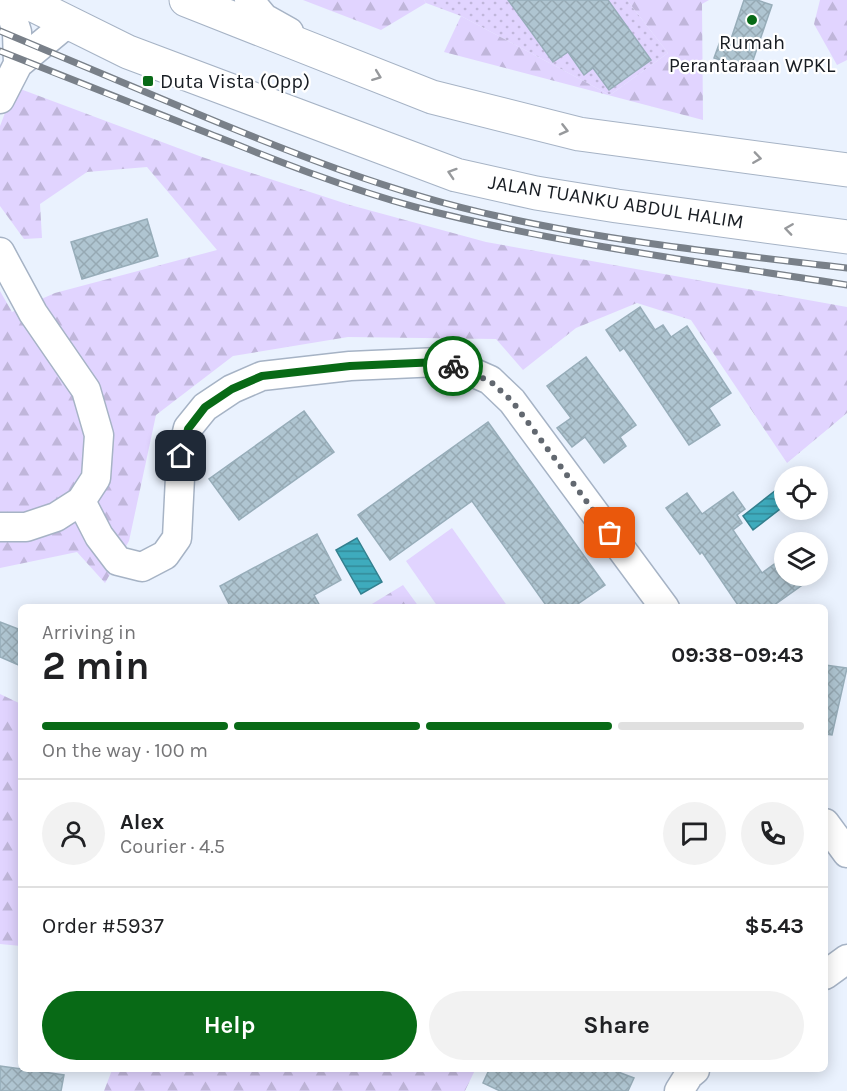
<!DOCTYPE html>
<html lang="en">
<head>
<meta charset="utf-8">
<style>
  :root { --surface:#fff; --page:#f2f2f2; --text:#202124; --muted:#757577; --line:#e0e0e0; --accent:#086a16 }
  body { margin:0; font-family:Karla,sans-serif; background:var(--page); color:var(--text); height:100vh; display:flex; flex-direction:column; font-size:22px; white-space:nowrap }
  * { box-sizing:border-box; margin:0 }
  p { font-size:20px; color:var(--muted) }
  .icon { flex:none; width:33px; height:33px; fill:none; stroke:currentColor; stroke-width:2; stroke-linecap:round; stroke-linejoin:round }
  .map { position:relative; flex:1; overflow:hidden }
  .sheet { position:absolute; left:18px; top:604px; width:810px; height:468px; display:flex; flex-direction:column; background:var(--surface); border-radius:9px; box-shadow:0 3px 15px #0003 }
  .sheet>* { flex:none }
  .buttons { position:absolute; left:774px; top:466px; display:grid; gap:12px }
  .buttons a { display:grid; place-items:center; width:54px; height:54px; border-radius:50%; background:var(--surface); box-shadow:0 3px 15px #0003; font-size:30px }
  .pin { position:absolute; display:grid; place-items:center; width:51px; height:51px; color:#fff; margin:-26px; border-radius:12px; box-shadow:0 3px 9px #0006 }
  .courier { position:absolute; display:grid; place-items:center; width:60px; height:60px; margin:-30px; border:4px solid #086a16; border-radius:50%; background:#fff; color:#222; box-shadow:0 2px 8px #0007 }
  .overview em { font-style:normal; font-weight:700 }
  .overview div { display:flex; flex-direction:column-reverse }
  .overview { display:flex; align-items:center; justify-content:space-between; height:102px; padding:0 24px }
  h1 { font-size:39px; font-weight:700; line-height:45px }
  .bar { display:grid; grid-template-columns:repeat(4,1fr); gap:9px 6px; align-content:center; height:72px; padding:0 24px }
  .bar i { height:8px; border-radius:4px; background:var(--line) }
  .bar .selected { background:var(--accent) }
  .bar p { grid-column:span 4 }
  .line { display:flex; align-items:center; gap:15px; padding:0 24px; border-top:2px solid var(--line) }
  .line div { flex:1 }
  .round { display:grid; place-items:center; flex:none; width:63px; height:63px; border-radius:32px; background:var(--page) }
  .primary-button { display:flex; gap:12px; margin-top:auto; padding:12px 24px }
  .primary-button a { flex:1; height:69px; border-radius:36px; background:var(--accent); color:#fff; font-size:24px; font-weight:700; line-height:69px; text-align:center }
  .primary-button a+a { background:var(--page); color:var(--text) }
  .map>svg:first-child { display:block }
  .grass { fill:url(#grass-dots) }
  .forest { fill:url(#forest-firs) }
  .pitch { fill:#e1d4ff }
  .water { fill:url(#water-rules); stroke:#33808f; stroke-width:1.5 }
  .building { fill:url(#building-cross-hatch); stroke:#97adb9; stroke-width:1.5 }
  .lines { fill:none; stroke-linecap:round; stroke-linejoin:round }
  .minor-casing { stroke:#a6b3c5; stroke-width:31 }
  .major-casing { stroke:#a6b3c5; stroke-width:35 }
  .minor { stroke:#fff; stroke-width:28 }
  .major { stroke:#fff; stroke-width:33 }
  .rail-casing { stroke:#798089; stroke-width:7 }
  .rail { stroke:#fff; stroke-width:4.5; stroke-dasharray:14; stroke-linecap:butt }
  .oneway { stroke:#97999c }
  .done { stroke:#626870; stroke-width:6; stroke-dasharray:0 10.8 }
  .route { stroke:#086a16; stroke-width:8 }
  .poi-dot { fill:#086a16; stroke:#fff; stroke-width:2 }
  .labels { text-anchor:middle; dominant-baseline:central; stroke-width:4.5; stroke-linejoin:round; paint-order:stroke }
  .poi-label { font-size:20px; fill:#181d23; stroke:#fff }
  .street-label { font-size:20px; fill:#181d23; stroke:#fff }
</style>
</head>
<body>
<div class="map">
<svg width="847" height="1091" viewBox="0 0 847 1091">
  <defs>
    <pattern id="grass-dots" width="8" height="8" patternUnits="userSpaceOnUse" patternTransform="scale(1.5)"><rect width="8" height="8" fill="#e1d4ff"/><path d="M2 2h.1M6 6h.1" fill="none" stroke="#c0b6da" stroke-width="1.8" stroke-linecap="round"/></pattern>
    <pattern id="forest-firs" width="22" height="20" patternUnits="userSpaceOnUse" patternTransform="scale(1.5)"><rect width="22" height="20" fill="#e1d4ff"/><path d="M5 1l3.5 6h-7zM16 11l3.5 6h-7z" fill="#c0b6da"/></pattern>
    <pattern id="water-rules" width="6" height="5" patternUnits="userSpaceOnUse" patternTransform="scale(1.5)"><rect width="6" height="5" fill="#3eabbd"/><path d="M0 2.5h6" fill="none" stroke="#338b99"/></pattern>
    <pattern id="building-cross-hatch" width="8" height="8" patternUnits="userSpaceOnUse" patternTransform="scale(1.5)"><rect width="8" height="8" fill="#afc5d1"/><path d="M0 0l8 8M0 8l8-8" fill="none" stroke="#96a9b3"/></pattern>
  </defs>
  <rect width="100%" height="100%" fill="#eaf2fe"/>
  <path class="grass" d="M424,0H627L668,53L610,95L461,16L426,3Z"/>
  <path class="forest" d="M303,0H424L426,3L381,30Z
    M627,0H709L702,4L703,120L444,52L461,16L610,95L668,53Z
    M820,0H847V60L837,65L814,24Z
    M15,87L202,157L350,205L486,242L847,307V413L787,463L691,320L637,303L576,328L523,370L496,339L348,337L233,356L156,415L129,541L105,583L77,552L0,568V291L12,312L55,293L217,250L147,167L87,172L40,204L42,238L24,239L0,206V126Z
    M403,585L419,607H367Z
    M0,694L21,704V946L0,944Z
    M112,1070H475L465,1091H104Z"/>
  <path class="pitch" d="M452,528L508,607H438L406,561Z"/>
  <path class="water" d="M776,490L784,501V506L753,530L743,516Z
    M357,538L382,582L361,594L336,550Z"/>
  <path class="building" d="M508,0H608L651,60L609,90L593,68L584,75L568,52L553,62Z
    M744,0H757L772,5L750,69L714,58L722,36L731,39Z
    M147,219L158,256L82,279L71,242Z
    M640,307L655,330L663,325L671,337L687,326L731,393L709,408L720,425L689,445L624,348L620,351L606,330Z
    M586,357L636,425L620,437L626,446L604,463L585,437L572,447L557,428L571,418L547,386Z
    M304,411L334,452L239,520L209,479Z
    M488,422L605,585L572,608H548L472,501L390,560L358,515Z
    M733,492L745,509L737,515L742,523L733,530L762,573L784,557V576H815L770,608H740L702,552L700,554L666,508L687,493L702,514Z
    M317,534L341,580L314,595L321,608H231L220,586Z
    M0,622L21,630V666L0,657Z
    M825,665L847,668L832,735L825,734Z
    M0,1066L64,1075L61,1091H0Z
    M489,1070H613L634,1078L628,1091H500L483,1083Z"/>
  <g class="lines">
    <defs>
      <path id="minor" d="M7,0L17,32L18,64
        M249,0L264,18L289,32
        M0,99L18,64L59,30L70,23
        M0,252L33,313L86,390L99,435L96,478L81,501L56,517L26,527H0
        M81,501L99,536L118,561L142,567L165,555L177,538L181,457L188,428L205,407L232,389L262,376L350,366L439,362L465,369L490,380L512,401L665,608
        M825,823L847,853
        M825,975L847,959
        M679,1091L689,1075L695,1070"/>
      <path id="major" d="M23,0L128,52L456,175L536,193L617,206L847,237
        M186,0L432,97L579,134L847,170"/>
    </defs>
    <use href="#minor" class="minor-casing"/>
    <use href="#major" class="major-casing"/>
    <use href="#minor" class="minor"/>
    <use href="#major" class="major"/>
    <defs>
      <path id="rail" d="M0,31C64,58 128,85 193,112C291,153 392,193 497,216C612,242 730,254 847,268
        M0,51C70,79 140,107 210,134C278,161 345,188 415,207C556,244 703,262 847,285"/>
    </defs>
    <use href="#rail" class="rail-casing"/>
    <use href="#rail" class="rail"/>
  </g>
  <defs><path id="oneway-chevron" d="M-2-3.5L2.5 0L-2 3.5" fill="none" stroke-width="1.6" stroke-linecap="round" stroke-linejoin="round" transform="scale(1.5)"/></defs>
  <g class="oneway">
    <use href="#oneway-chevron" transform="translate(377 76) rotate(21)"/>
    <use href="#oneway-chevron" transform="translate(564 130) rotate(14)"/>
    <use href="#oneway-chevron" transform="translate(757 158) rotate(8)"/>
    <use href="#oneway-chevron" transform="translate(452 173) rotate(-162)"/>
    <use href="#oneway-chevron" transform="translate(789 229) rotate(-172)"/>
  </g>
  <g class="lines">
    <path class="done" d="M453,366L490,381L512,401L610,533"/>
    <path class="route" d="M181,456L188,429L205,407L232,389L262,376L350,366L438,362L453,366"/>
  </g>
  <g class="poi-dot">
    <circle cx="752" cy="20" r="6"/>
    <rect x="142" y="75" width="12" height="12" rx="3"/>
  </g>
  <g class="labels">
    <g class="poi-label">
      <text x="752" y="42">Rumah<tspan x="752" dy="23">Perantaraan WPKL</tspan></text>
      <text x="160" y="81" text-anchor="start">Duta Vista (Opp)</text>
    </g>
    <g class="street-label">
      <text transform="translate(616 202) rotate(9)">JALAN TUANKU ABDUL HALIM</text>
    </g>
  </g>
</svg>
<div class="buttons">
<a><svg class="icon" aria-label="locate" viewBox="0 0 24 24"><circle cx="12" cy="12" r="6"/><path d="M12 2v4M12 18v4M2 12h4M18 12h4"/></svg></a>
<a><svg class="icon" aria-label="layers" viewBox="0 0 24 24"><path d="M12 4l9 5-9 5-9-5zM3 14l9 5 9-5"/></svg></a>
</div>
<div class="pin" style="left:610px;top:533px;background:#ea580c"><svg class="icon" aria-label="bag" viewBox="0 0 24 24"><path d="M5 8h14l-1 12H6zM9 8a3 3 0 0 1 6 0"/></svg></div>
<div class="pin" style="left:181px;top:456px;background:#1f2937"><svg class="icon" aria-label="home" viewBox="0 0 24 24"><path d="M3 11l9-7 9 7M6 9v11h12V9"/></svg></div>
<div class="courier" style="left:453px;top:366px"><svg class="icon" aria-label="bike" viewBox="0 0 24 24"><circle cx="6" cy="16" r="4"/><circle cx="18" cy="16" r="4"/><path d="M6 16l4-8h5l3 8M10 8l3 8H6M13 5h3"/></svg></div>
<section class="sheet">
<div class="overview"><div><h1>2 min</h1><p>Arriving in</p></div><em>09:38–09:43</em></div>
<div class="bar"><i class="selected"></i><i class="selected"></i><i class="selected"></i><i></i><p>On the way · 100 m</p></div>
<div class="line" style="height:108px"><a class="round"><svg class="icon" aria-label="person" viewBox="0 0 24 24"><circle cx="12" cy="8" r="4"/><path d="M4 21q1-7 8-7t8 7"/></svg></a><div><b>Alex</b><p>Courier · 4.5</p></div><a class="round"><svg class="icon" aria-label="chat" viewBox="0 0 24 24"><path d="M4 5h16v11H9l-5 4z"/></svg></a><a class="round"><svg class="icon" aria-label="phone" viewBox="0 0 24 24"><path d="M5 4h4l2 5-3 2q2 4 5 5l2-3 5 2v4C11 20 4 13 5 4z"/></svg></a></div>
<div class="line" style="height:78px"><div>Order #5937</div><b>$5.43</b></div>
<div class="primary-button"><a>Help</a><a>Share</a></div>
</section>
</div>
</body>
</html>
